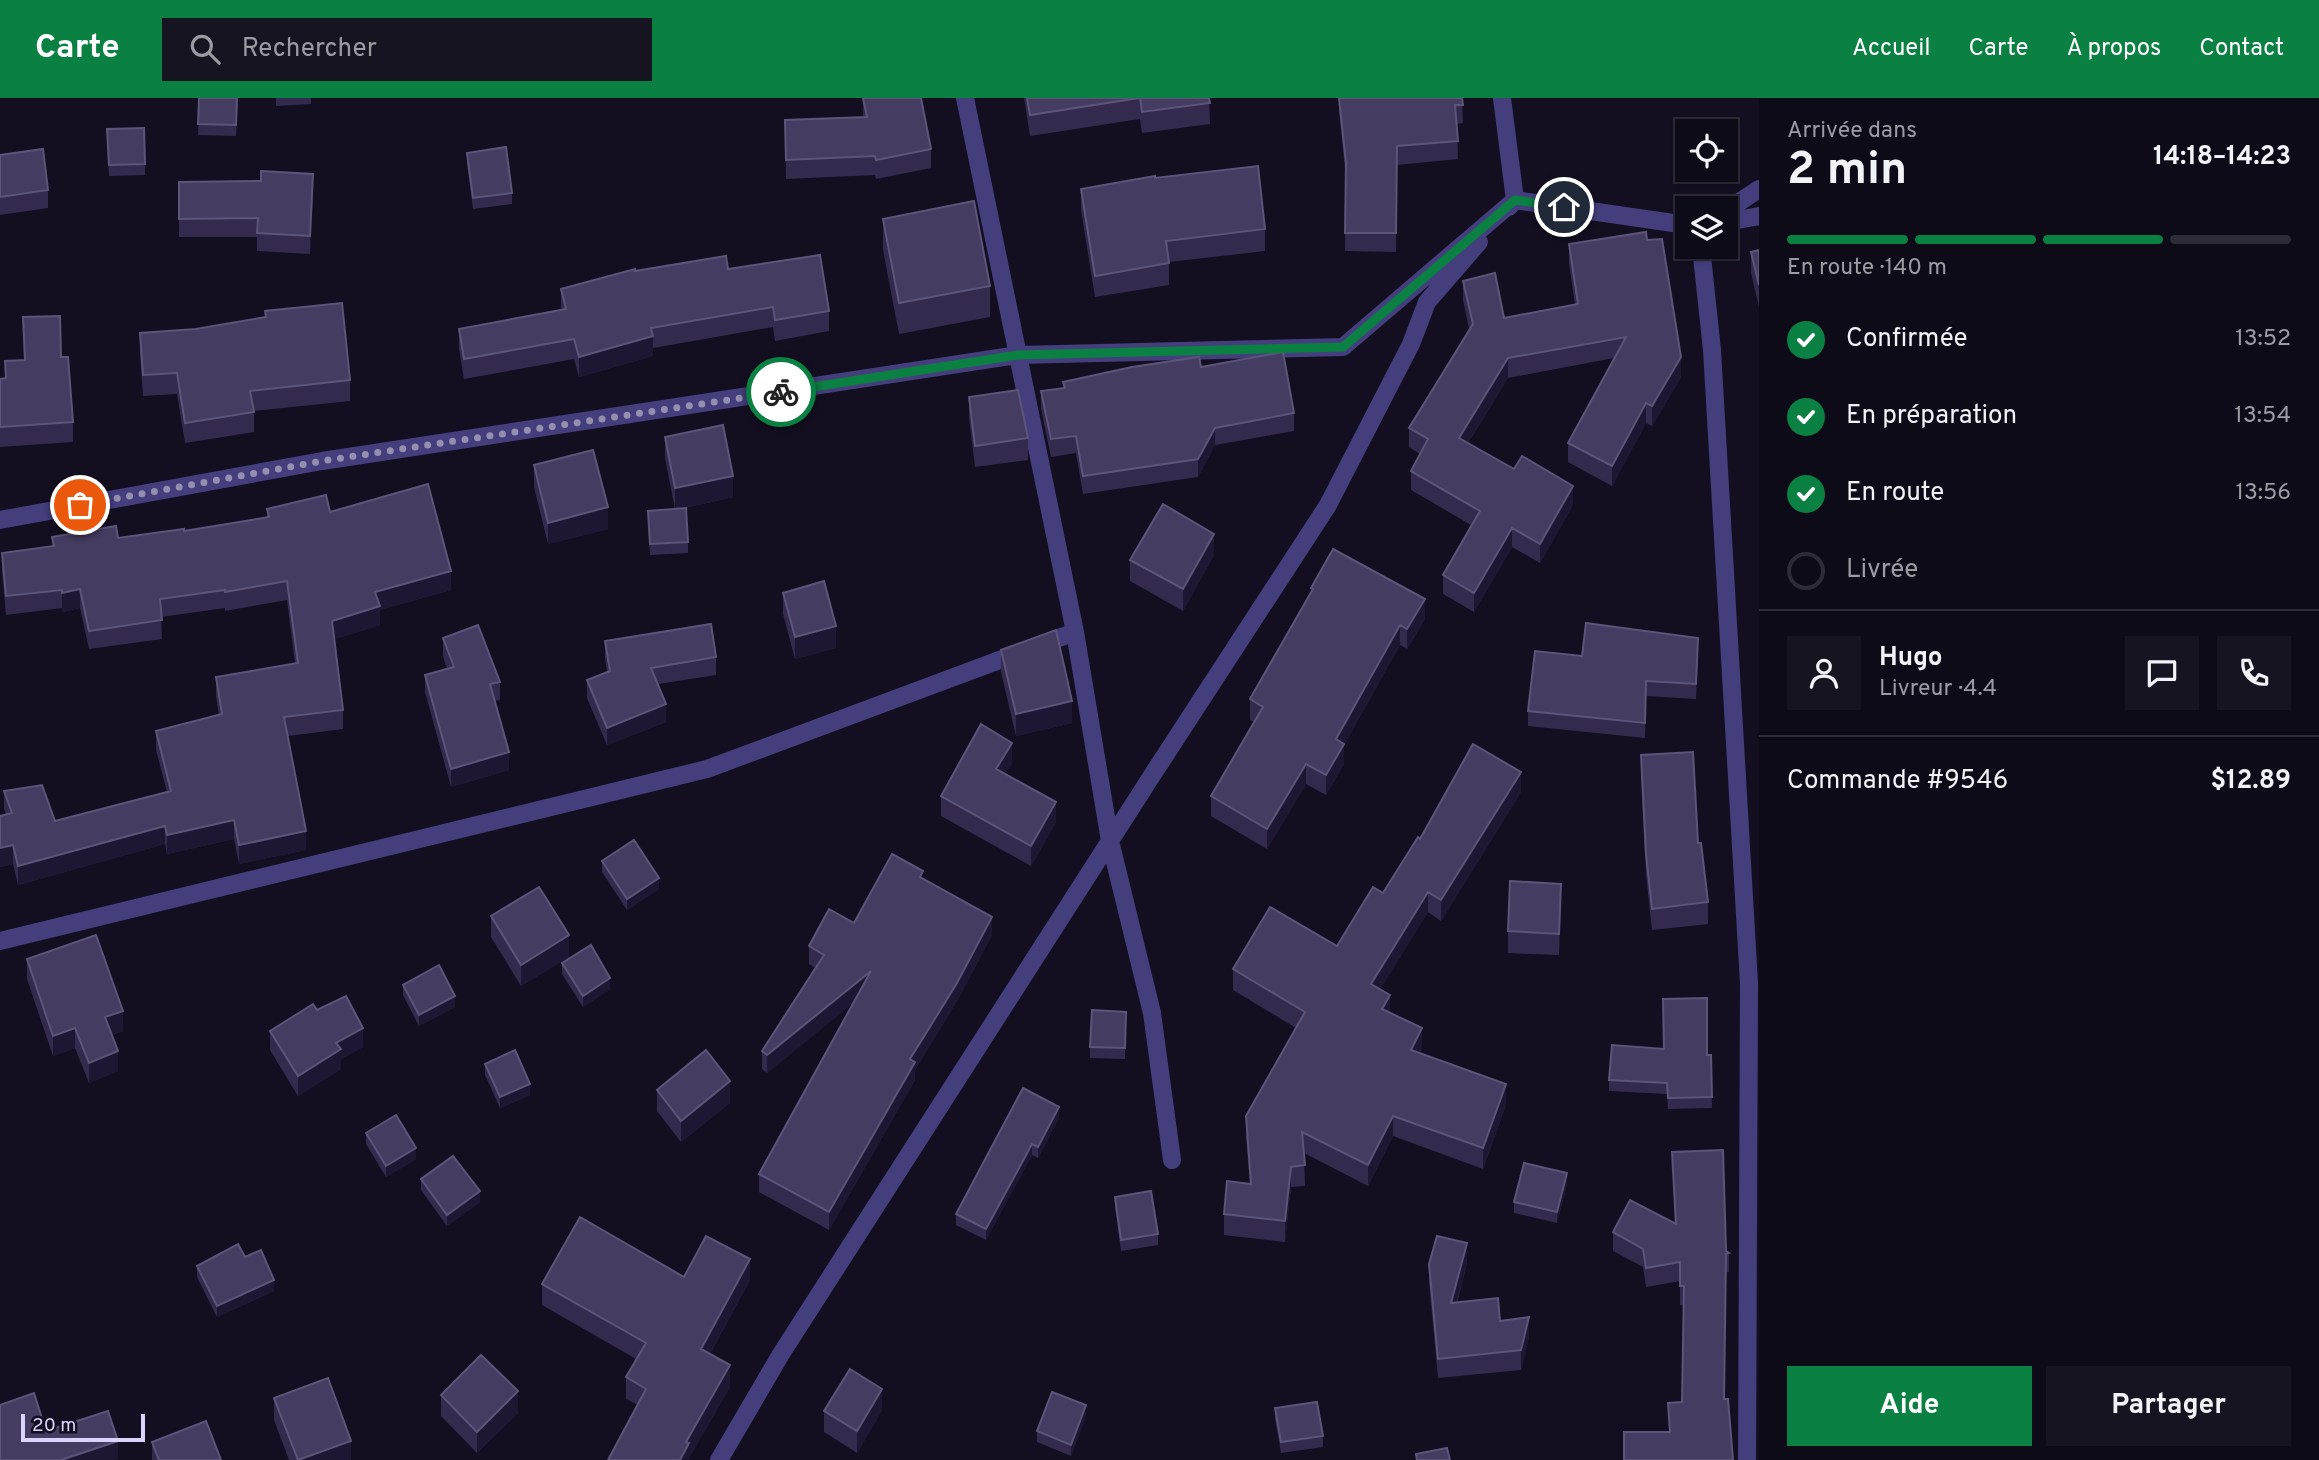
<!DOCTYPE html>
<html lang="fr">
<head>
<meta charset="utf-8">
<style>
  :root { --surface:#0e0b19; --page:#171422; --text:#f1f3f6; --muted:#9b9ba2; --line:#2e2b38; --accent:#0b8043 }
  body { margin:0; font-family:Overpass,sans-serif; background:var(--page); color:var(--text); height:100vh; display:flex; flex-direction:column; font-size:26px; white-space:nowrap }
  * { box-sizing:border-box; margin:0 }
  p { font-size:23px; color:var(--muted) }
  .icon { flex:none; width:38px; height:38px; fill:none; stroke:currentColor; stroke-width:2; stroke-linecap:round; stroke-linejoin:round }
  .map { position:relative; flex:1; overflow:hidden }
  .panel { display:flex; flex-direction:column; background:var(--surface); width:560px }
  .panel>* { flex:none }
  .controls { position:absolute; left:1675px; top:21px; display:grid; gap:14px }
  .controls a { display:grid; place-items:center; width:63px; height:63px; border-radius:0px; background:var(--surface); box-shadow:0 2px 5px #0004,0 0 0 2px var(--line); font-size:35px }
  .scale { position:absolute; left:21px; bottom:18px; width:124px; box-sizing:border-box; padding-left:7px; border:4px solid #dad3fc; border-top:0; font-size:19px; line-height:24px; white-space:nowrap; color:#dad3fc; -webkit-text-stroke:5px #130f21; paint-order:stroke }
  .pin { position:absolute; display:grid; place-items:center; width:60px; height:60px; color:#fff; margin:-30px; border:4px solid #fff; border-radius:50%; box-shadow:0 2px 7px #0007 }
  .courier { position:absolute; display:grid; place-items:center; width:70px; height:70px; margin:-35px; border:5px solid #0b8043; border-radius:50%; background:#fff; color:#222; box-shadow:0 2px 9px #0007 }
  .head em { font-style:normal; font-weight:700 }
  .head div { display:flex; flex-direction:column-reverse }
  .head { display:flex; align-items:center; justify-content:space-between; height:119px; padding:0 28px }
  h1 { font-size:46px; font-weight:700; line-height:52px }
  .bar { display:grid; grid-template-columns:repeat(4,1fr); gap:10px 7px; align-content:center; height:84px; padding:0 28px }
  .bar i { height:9px; border-radius:5px; background:var(--line) }
  .bar .selected { background:var(--accent) }
  .bar p { grid-column:span 4 }
  .line { display:flex; align-items:center; gap:18px; padding:0 28px; border-top:2px solid var(--line) }
  .line div { flex:1 }
  .round { display:grid; place-items:center; flex:none; width:74px; height:74px; border-radius:0px; background:var(--page) }
  ol { padding:0 28px; list-style:none }
  li { display:flex; align-items:center; gap:21px; height:77px }
  li p { margin-inline-start:auto }
  li .icon { padding:7px; border-radius:50%; background:var(--accent); color:#fff; stroke-width:4 }
  li:last-child { color:var(--muted) }
  li i { width:38px; height:38px; border:4px solid var(--line); border-radius:50% }
  .action { display:flex; gap:14px; margin-top:auto; padding:14px 28px }
  .action a { flex:1; height:80px; border-radius:0px; background:var(--accent); color:#fff; font-size:28px; font-weight:700; line-height:80px; text-align:center }
  .action a+a { background:var(--page); color:var(--text) }
  header { display:flex; align-items:center; gap:42px; box-sizing:border-box; height:98px; padding:0 35px; background:var(--accent); color:#fff }
  header strong { font-size:33px }
  nav { display:flex; gap:38px; margin-inline-start:auto; font-size:24px }
  .search { width:490px; height:63px; background:var(--page); display:flex; align-items:center; gap:18px; box-sizing:border-box; padding:0 24px; border-radius:0px; color:var(--muted); font-size:26px }
  main { display:flex; flex:1; min-height:0 }
  .map>svg:first-child { display:block }
  .lines { fill:none; stroke-linecap:round; stroke-linejoin:round }
  .minor { stroke:#443e7d; stroke-width:18 }
  .wall { fill:#332a4e }
  .shaded-wall { fill:#1e1734 }
  .building { fill:#453c61; stroke:#5c5479; stroke-width:2 }
  .done { stroke:#948eaf; stroke-width:7; stroke-dasharray:0 12.6 }
  .route { stroke:#0b8043; stroke-width:9 }
</style>
</head>
<body>
<header>
<strong>Carte</strong>
<div class="search"><svg class="icon" aria-label="search" viewBox="0 0 24 24"><circle cx="10" cy="10" r="6"/><path d="M15 15l6 6"/></svg>Rechercher</div>
<nav><a>Accueil</a><a>Carte</a><a>À propos</a><a>Contact</a></nav>
</header>
<main>
<div class="map">
<svg width="1759" height="1362" viewBox="0 0 1759 1362">
  <rect width="100%" height="100%" fill="#130f21"/>
  <g class="lines">
    <path class="minor" d="M965,0L1075,534L1110,743L1152,915L1172,1062
      M1502,0L1515,102L1509,109
      M1726,113L1759,91
      M1726,124L1759,118
      M1701,149L1712,252L1749,885L1747,1362
      M0,422L322,363L1018,257L1343,249L1515,102L1687,127
      M0,843L707,671L1075,534
      M719,1362L781,1256L1151,679L1328,407L1411,246L1427,204L1479,144"/>
  </g>
  <path class="wall" d="M199,0H238L236,38L198,37Z
    M276,0H311V6L276,8Z
    M863,0L931,51V70L876,81L875,77L786,81L785,22L863,19Z
    M1024,0H1209L1210,26L1142,35L1140,21L1030,38Z
    M1339,0H1462L1463,25L1457,26L1458,61L1397,67L1396,154L1345,153L1346,81L1339,13Z
    M144,30L145,77L109,78L107,42Z
    M467,55L512,95V106L473,111L467,66Z
    M0,57L48,92V110L0,117Z
    M1155,80L1265,131V153L1169,164V187L1095,199L1081,112V91Z
    M179,84L313,94L310,156L257,153V139H179Z
    M883,121L990,188V219L899,236L883,152Z
    M1647,142L1681,279L1652,328L1646,325L1612,388L1568,364V345L1614,260L1508,280L1468,345L1573,407L1540,465L1512,449L1474,514L1443,496V477L1471,427L1411,392V373L1420,356L1409,349V330L1469,231L1463,202V183L1504,220L1575,207L1569,165V146Z
    M1759,152V209L1751,175V154Z
    M728,171L829,213V233L775,243L773,229L653,250V258L579,279L574,261L464,281L459,251V231L561,212V191L635,173Z
    M265,213L350,282V303L254,313V334L185,345L177,296L143,298L140,256V235L196,231L265,219Z
    M23,219L61,259L73,324V344L0,349V281L5,280V263L24,262Z
    M1201,269L1294,315V333L1215,347L1198,379L1083,396L1076,355L1051,359L1041,311V293L1063,290V284Z
    M969,299L1028,340V362L975,369L969,320Z
    M665,339L733,399L680,411L688,444V455L650,457L648,424L675,411L665,360Z
    M534,367L608,431L548,446L534,389Z
    M267,411L330,414L451,492L380,512V527L335,541L343,612V631L288,638L306,752L239,766L234,741L167,756L165,746L18,787L13,766L0,769V718L6,716L4,711V693L55,723L167,694L156,652V633L219,617L216,598V579L295,565L287,502L225,513V510L161,519L162,541L89,551L80,510L62,514V510L6,517L2,474V455L52,448V439L118,440L184,433L267,419Z
    M1214,457L1183,513L1130,483V462Z
    M1311,490L1425,521L1407,551L1400,547L1344,647V666L1326,697L1306,686L1267,751L1211,718V698L1254,624L1250,622V601L1311,494Z
    M783,495L836,550L795,561L783,516Z
    M443,540L500,584V602L495,603L509,672L451,689L425,594V577L447,571L443,558Z
    M605,543L716,559V577L658,586L666,624L607,647L587,600V582L607,574L605,560Z
    M1001,552L1072,625L1016,638L1001,574Z
    M1698,555L1696,601L1646,598L1645,640L1528,628V613L1582,558Z
    M1641,657L1698,745L1708,804V826L1652,832L1646,777L1641,679Z
    M1012,665L1005,676L1056,724L1031,768L941,718V698Z
    M1521,694L1441,823L1428,814L1380,891L1390,914L1422,950L1420,955L1506,1007L1483,1071L1393,1038L1368,1088L1304,1055L1305,1088L1291,1089L1285,1144L1224,1137V1116L1250,1086L1246,1039V1018L1296,930L1233,892V871L1337,848L1383,795L1420,741Z
    M602,763L659,791L627,812L602,774Z
    M923,781L992,837L957,903L915,972V982L829,1132L759,1094V1076L853,905L767,975L762,971V953L815,870L809,866V848L854,825Z
    M1561,807L1559,857L1508,855V833Z
    M491,818L569,859L521,888L491,839Z
    M27,861L123,933L112,937L118,973L89,985L75,950L53,958L27,881Z
    M562,865L610,891L583,909L562,876Z
    M403,887L455,909L419,928L403,897Z
    M317,912L363,949L341,961V971L298,998L270,952V933Z
    M1126,914L1125,961L1090,960V949Z
    M1707,957H1711L1712,1010L1668,1011L1667,996L1609,993V982Z
    M485,966L530,997L500,1010L485,977Z
    M657,992L730,1005L681,1044L657,1013Z
    M1059,1020L1038,1060L1032,1057L986,1142L956,1127V1116Z
    M366,1035L416,1061L386,1079L366,1046Z
    M1672,1054L1726,1153L1729,1155V1174H1726L1724,1301L1733,1362L1669,1334L1668,1305L1682,1304L1684,1207H1680V1183L1646,1189L1643,1169L1613,1153V1134L1675,1126Z
    M421,1081L480,1104L447,1128L421,1092Z
    M1567,1086L1557,1125L1514,1115V1104Z
    M1115,1099L1158,1136V1147L1121,1153L1115,1110Z
    M245,1159L274,1193L217,1219L197,1179V1168Z
    M1467,1165L1457,1205L1500,1223L1529,1239L1521,1272L1438,1280L1429,1185V1166Z
    M684,1179L750,1182L710,1256L730,1289L689,1360V1362L638,1307L626,1301V1279L636,1261L542,1207V1186Z
    M441,1297L518,1315L477,1355L441,1318Z
    M274,1300L351,1362H289L274,1322Z
    M1275,1310L1323,1338V1349L1281,1355L1275,1321Z
    M882,1312L857,1355L824,1334V1313Z
    M1086,1318L1071,1358L1037,1344V1333Z
    M152,1344L221,1362H152Z"/>
  <path class="shaded-wall" d="M313,76V94L310,156V138Z
    M653,238V258L579,279V259Z
    M1681,259V279L1652,328V308Z
    M1508,260V280L1459,359V340Z
    M1646,305V325L1612,388V368Z
    M1215,330V347L1198,379V361Z
    M733,378V399L675,412V390Z
    M1573,388V407L1540,465V446Z
    M608,409V431L548,446V425Z
    M1512,430V449L1474,514V495Z
    M1214,436V457L1183,513V491Z
    M451,473V492L380,512V527L332,542V523L375,494Z
    M80,491V510L62,514V495Z
    M1425,501V521L1407,551V531Z
    M1400,527V547L1344,647V666L1326,697V677L1336,641Z
    M836,528V550L795,561V539Z
    M1072,603V625L1016,638V616Z
    M666,606V624L607,647V630Z
    M1012,645V665L996,691V671Z
    M509,654V672L451,689V671Z
    M1306,666V686L1267,751V731Z
    M1521,674V694L1441,823V802Z
    M1056,704V724L1031,768V748Z
    M234,722V741L167,756V737Z
    M165,728V746L18,787V768Z
    M306,733V752L239,766V747Z
    M13,747V766L0,769V750Z
    M659,780V791L627,812V801Z
    M1561,786V807L1559,857V836Z
    M1428,794V814L1371,907V886Z
    M992,819V837L957,903L915,972V982L829,1132V1114L910,961Z
    M569,837V859L521,888V867Z
    M871,873V891L767,975V957Z
    M610,880V891L583,909V898Z
    M1390,897V918L1382,911Z
    M455,898V909L419,928V917Z
    M123,913V933L105,939V919Z
    M75,930V950L53,958V938Z
    M363,930V949L341,961V971L298,998V978L336,945Z
    M1422,930V950L1411,972V952Z
    M118,953V973L89,985V965Z
    M730,983V1005L681,1044V1023Z
    M530,986V997L500,1010V999Z
    M1506,986V1007L1483,1071V1050Z
    M1059,1009V1020L1038,1060V1049Z
    M1393,1018V1038L1368,1088V1067Z
    M1032,1046V1057L986,1142V1131Z
    M416,1050V1061L386,1079V1068Z
    M1291,1069V1089L1285,1144V1123Z
    M1567,1075V1086L1557,1125V1114Z
    M480,1093V1104L447,1128V1117Z
    M1467,1145V1165L1451,1225V1205Z
    M750,1161V1182L701,1272V1251Z
    M274,1182V1193L217,1219V1208Z
    M1529,1219V1239L1521,1272V1252Z
    M730,1267V1289L689,1360V1362H680L686,1344Z
    M882,1291V1312L857,1355V1333Z
    M518,1293V1315L477,1355V1334Z
    M1086,1307V1318L1071,1358V1347Z
    M118,1343V1361L115,1362H61Z
    M351,1343V1362H300Z"/>
  <path class="building" d="M199,0H237L236,27L198,26Z
    M863,0H921L931,51L876,62L875,58L786,62L785,22L867,19Z
    M1027,0H1139L1030,17Z
    M1140,0H1209L1210,5L1142,14Z
    M1339,0H1462L1463,7H1455L1458,43L1397,48L1396,135H1345L1346,65Z
    M144,30L145,66L109,67L107,31Z
    M506,49L512,95L473,100L467,55Z
    M43,51L48,92L0,99V57Z
    M1258,68L1265,131L1166,143L1169,165L1095,178L1081,91L1155,78V80Z
    M261,73L313,76L310,138L257,135L258,120L179,121V84L261,83Z
    M974,103L990,188L899,205L883,121Z
    M1646,134L1647,142L1662,141L1681,259L1652,308L1646,305L1612,368L1568,345L1626,239L1508,260L1459,340L1514,371L1522,358L1573,388L1540,446L1512,430L1474,495L1443,477L1480,413L1411,373L1428,341L1409,330L1473,226L1463,183L1495,175L1504,220L1578,206L1569,146Z
    M1759,152V187L1751,154Z
    M820,157L829,213L775,222L773,209L651,230L653,238L579,259L574,241L464,261L459,231L566,211L561,191L635,171V173L726,158L728,171Z
    M342,205L350,282L250,293L254,314L185,325L177,275L143,277L140,235L196,231L266,219L265,213Z
    M60,218L61,259H68L73,324L0,329V281L6,280L5,263L25,262L23,219Z
    M1283,254L1294,315L1215,330L1198,361L1083,378L1076,338L1051,341L1041,293L1065,290L1063,284L1132,269L1199,259L1201,269Z
    M1018,292L1028,340L975,348L969,299Z
    M723,327L733,378L675,390L665,339Z
    M593,352L608,409L548,425L534,367Z
    M428,386L451,473L375,494L380,508L332,523L343,612L284,619L306,733L239,747L234,722L167,737L165,728L18,768L13,747L0,750V718L12,715L4,693L42,687L55,723L171,693L156,633L222,616L216,579L298,565L287,483L225,494V492L160,501L162,522L89,533L80,491L62,495V492L6,498L2,455L54,448L52,439L116,428L118,440L184,431V433L269,419L267,411L326,397L330,414Z
    M1163,406L1214,436L1183,491L1130,462Z
    M686,410L688,444L650,446L648,413Z
    M1333,451L1425,501L1407,531L1400,527L1336,641L1344,646L1326,677L1306,666L1267,731L1211,698L1263,609L1250,601L1313,491L1311,490Z
    M824,483L836,528L795,539L783,495Z
    M1586,525L1698,540L1696,586L1646,583L1645,625L1528,613L1535,553L1582,558Z
    M711,526L716,559L651,570L666,606L607,630L587,582L610,573L605,543Z
    M478,527L500,584L490,586L509,654L451,671L425,577L454,569L443,540Z
    M1056,532L1072,603L1016,616L1001,552Z
    M981,626L1012,645L996,671L1056,704L1031,748L941,698Z
    M1473,646L1521,674L1441,802L1428,794L1371,886L1390,897L1382,911L1422,930L1411,952L1506,986L1483,1050L1393,1018L1368,1067L1302,1034L1305,1067L1291,1069L1285,1123L1224,1116L1227,1083L1251,1086L1246,1018L1305,914L1233,871L1270,809L1337,848L1373,789L1383,795L1418,739L1420,741Z
    M1693,654L1698,745H1701L1708,804L1652,811L1646,756L1641,657Z
    M634,742L659,780L627,801L602,763Z
    M892,756L923,773L920,779L992,819L957,885L910,961L915,964L829,1114L759,1076L871,873L767,957L762,953L824,857L809,848L829,811L854,825Z
    M1510,783L1561,786L1559,836L1508,833Z
    M539,789L569,837L521,867L491,818Z
    M96,837L123,913L105,919L118,953L89,965L75,930L53,938L27,861Z
    M591,847L610,880L583,898L562,865Z
    M439,867L455,898L419,917L403,887Z
    M346,898L363,930L336,945L341,951L298,978L270,933L313,906L317,912Z
    M1707,900V957H1711L1712,999L1668,1000L1667,985L1609,982L1612,947L1664,951L1663,901Z
    M1092,912L1126,914L1125,950L1090,949Z
    M515,952L530,986L500,999L485,966Z
    M706,952L730,983L681,1023L657,992Z
    M1023,990L1059,1009L1038,1049L1032,1046L986,1131L956,1116Z
    M396,1017L416,1050L386,1068L366,1035Z
    M1723,1052L1726,1153L1729,1155L1726,1156L1724,1301H1728L1733,1362H1624V1334H1670L1668,1305L1682,1304L1684,1188H1680V1164L1646,1170L1643,1151L1613,1134L1630,1102L1676,1126L1672,1054Z
    M453,1058L480,1093L447,1117L421,1081Z
    M1524,1065L1567,1075L1557,1114L1514,1104Z
    M1151,1093L1158,1136L1121,1142L1115,1099Z
    M580,1119L684,1179L706,1138L750,1161L701,1251L730,1267L686,1344L689,1345L680,1362H608L646,1291L626,1279L646,1245L542,1186Z
    M1437,1138L1467,1145L1451,1205L1498,1200L1500,1223L1529,1219L1521,1252L1438,1261L1429,1166Z
    M238,1146L245,1159L261,1152L274,1182L217,1208L197,1168Z
    M481,1257L518,1293L477,1334L441,1297Z
    M850,1271L882,1291L857,1333L824,1313Z
    M328,1280L351,1343L298,1362L274,1300Z
    M1052,1294L1086,1307L1071,1347L1037,1333Z
    M34,1295L46,1333L108,1313L118,1343L61,1362H0V1307Z
    M1317,1304L1323,1338L1281,1344L1275,1310Z
    M206,1323L221,1362H159L152,1344Z
    M1447,1350L1450,1362H1417L1416,1356Z"/>
  <g class="lines">
    <path class="done" d="M80,407L322,363L781,294"/>
    <path class="route" d="M781,294L1018,257L1343,249L1515,102L1564,109"/>
  </g>
</svg>
<div class="controls">
<a><svg class="icon" aria-label="locate" viewBox="0 0 24 24"><circle cx="12" cy="12" r="6"/><path d="M12 2v4M12 18v4M2 12h4M18 12h4"/></svg></a>
<a><svg class="icon" aria-label="layers" viewBox="0 0 24 24"><path d="M12 4l9 5-9 5-9-5zM3 14l9 5 9-5"/></svg></a>
</div>
<div class="scale">20 m</div>
<div class="pin" style="left:80px;top:407px;background:#ea580c"><svg class="icon" aria-label="bag" viewBox="0 0 24 24"><path d="M5 8h14l-1 12H6zM9 8a3 3 0 0 1 6 0"/></svg></div>
<div class="pin" style="left:1564px;top:109px;background:#1f2937"><svg class="icon" aria-label="home" viewBox="0 0 24 24"><path d="M3 11l9-7 9 7M6 9v11h12V9"/></svg></div>
<div class="courier" style="left:781px;top:294px"><svg class="icon" aria-label="bike" viewBox="0 0 24 24"><circle cx="6" cy="16" r="4"/><circle cx="18" cy="16" r="4"/><path d="M6 16l4-8h5l3 8M10 8l3 8H6M13 5h3"/></svg></div>
</div>
<section class="panel">
<div class="head"><div><h1>2 min</h1><p>Arrivée dans</p></div><em>14:18–14:23</em></div>
<div class="bar"><i class="selected"></i><i class="selected"></i><i class="selected"></i><i></i><p>En route · 140 m</p></div>
<ol>
<li><svg class="icon" aria-label="check" viewBox="0 0 24 24"><path d="M5 12l5 5 9-10"/></svg>Confirmée<p>13:52</p></li>
<li><svg class="icon" aria-label="check" viewBox="0 0 24 24"><path d="M5 12l5 5 9-10"/></svg>En préparation<p>13:54</p></li>
<li><svg class="icon" aria-label="check" viewBox="0 0 24 24"><path d="M5 12l5 5 9-10"/></svg>En route<p>13:56</p></li>
<li><i></i>Livrée</li>
</ol>
<div class="line" style="height:126px"><a class="round"><svg class="icon" aria-label="person" viewBox="0 0 24 24"><circle cx="12" cy="8" r="4"/><path d="M4 21q1-7 8-7t8 7"/></svg></a><div><b>Hugo</b><p>Livreur · 4.4</p></div><a class="round"><svg class="icon" aria-label="chat" viewBox="0 0 24 24"><path d="M4 5h16v11H9l-5 4z"/></svg></a><a class="round"><svg class="icon" aria-label="phone" viewBox="0 0 24 24"><path d="M5 4h4l2 5-3 2q2 4 5 5l2-3 5 2v4C11 20 4 13 5 4z"/></svg></a></div>
<div class="line" style="height:91px"><div>Commande #9546</div><b>$12.89</b></div>
<div class="action"><a>Aide</a><a>Partager</a></div>
</section>
</main>
</body>
</html>
